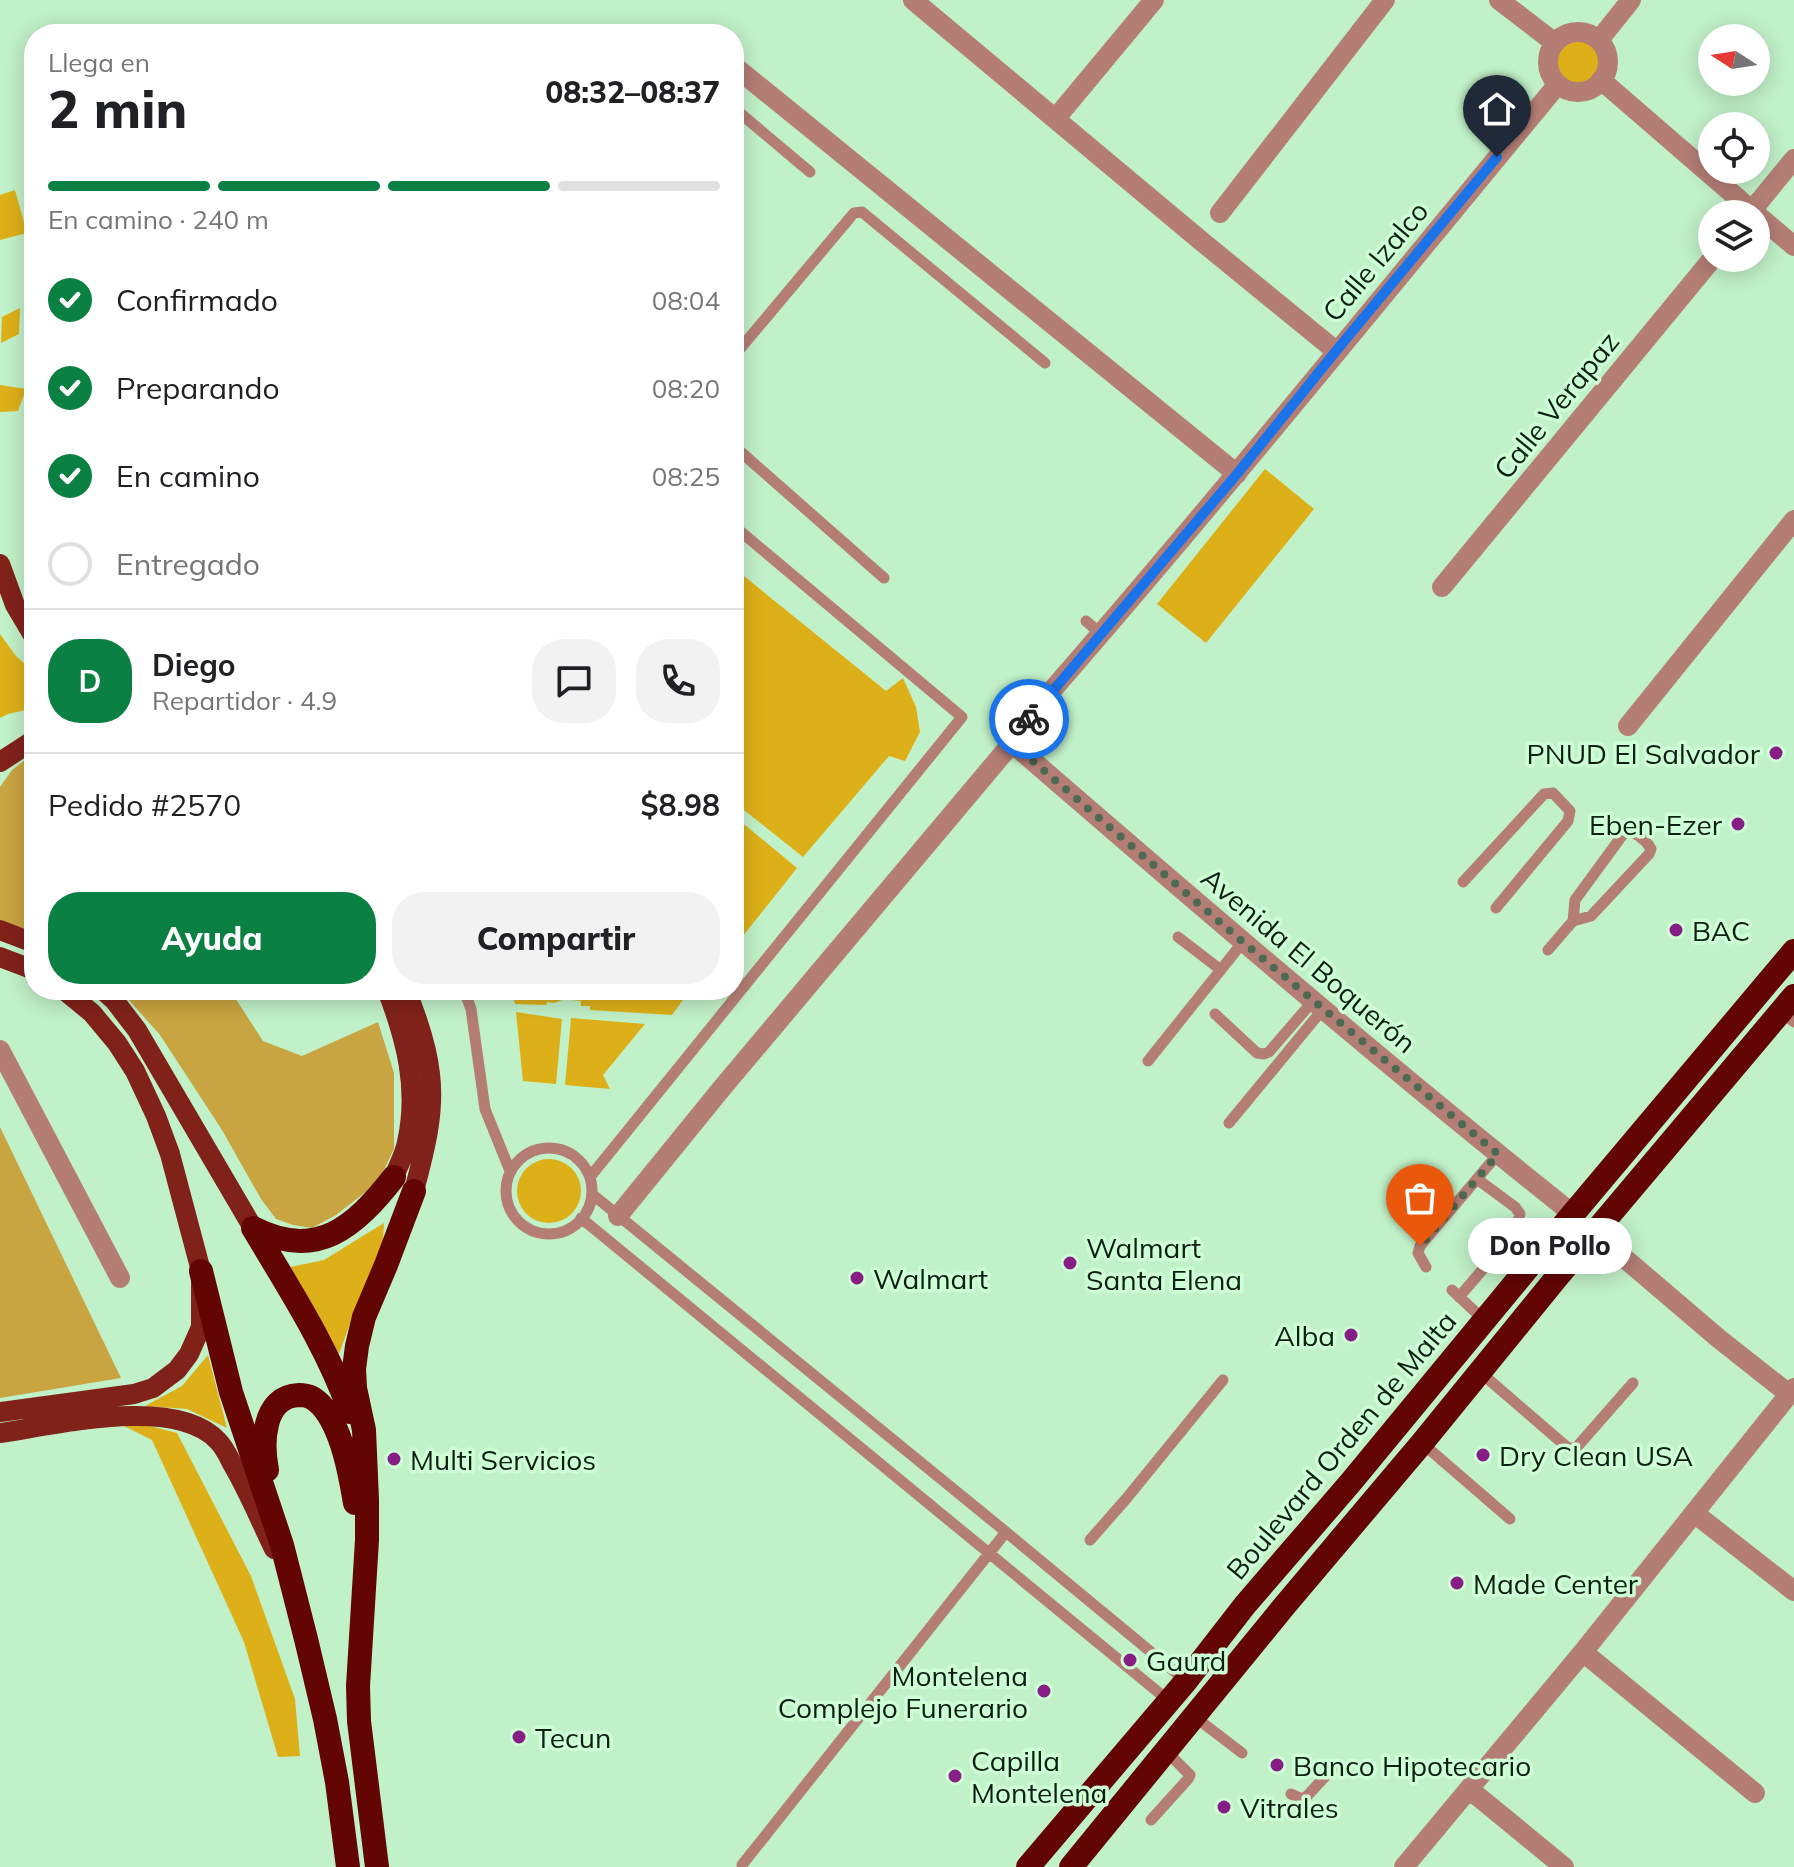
<!DOCTYPE html>
<html lang="es">
<head>
<meta charset="utf-8">
<style>
  :root { --surface:#fff; --page:#f2f2f2; --text:#202124; --muted:#757577; --line:#e0e0e0; --accent:#0b8043 }
  body { margin:0; font-family:Mulish,sans-serif; background:var(--page); color:var(--text); height:100vh; display:flex; flex-direction:column; font-size:30px; white-space:nowrap }
  * { box-sizing:border-box; margin:0 }
  p { font-size:26px; color:var(--muted) }
  .icon { flex:none; width:44px; height:44px; fill:none; stroke:currentColor; stroke-width:2; stroke-linecap:round; stroke-linejoin:round }
  .map { position:relative; flex:1; overflow:hidden }
  .side { position:absolute; left:24px; top:24px; width:720px; height:976px; display:flex; flex-direction:column; background:var(--surface); border-radius:32px; box-shadow:0 4px 20px #0003 }
  .side>* { flex:none }
  .needle { width:52px; rotate:282deg }
  .buttons { position:absolute; left:1698px; top:24px; display:grid; gap:16px }
  .buttons a { display:grid; place-items:center; width:72px; height:72px; border-radius:50%; background:var(--surface); box-shadow:0 4px 20px #0003; font-size:40px }
  .pin { position:absolute; display:grid; place-items:center; width:68px; height:68px; color:#fff; margin:-82px -34px; border-radius:50% 50% 50% 0; rotate:-45deg; box-shadow:0 0 8px #0007 }
  .pin .icon { rotate:45deg }
  .courier { position:absolute; display:grid; place-items:center; width:80px; height:80px; margin:-40px; border:6px solid #1a73e8; border-radius:50%; background:#fff; color:#222; box-shadow:0 2px 10px #0007 }
  .bubble { position:absolute; height:56px; border-radius:28px; background:var(--surface); box-shadow:0 4px 20px #0003; font-size:26px; font-weight:800; line-height:56px; text-align:center }
  .headline em { font-style:normal; font-weight:800 }
  .headline div { display:flex; flex-direction:column-reverse }
  .headline { display:flex; align-items:center; justify-content:space-between; height:136px; padding:0 24px }
  h1 { font-size:52px; font-weight:800; line-height:60px }
  .bar { display:grid; grid-template-columns:repeat(4,1fr); gap:12px 8px; align-content:center; height:96px; padding:0 24px }
  .bar i { height:10px; border-radius:6px; background:var(--line) }
  .bar .current { background:var(--accent) }
  .bar p { grid-column:span 4 }
  .line { display:flex; align-items:center; gap:20px; padding:0 24px; border-top:2px solid var(--line) }
  .line div { flex:1 }
  .round { display:grid; place-items:center; flex:none; width:84px; height:84px; border-radius:32px; background:var(--page) }
  ol { padding:0 24px; list-style:none }
  li { display:flex; align-items:center; gap:24px; height:88px }
  li p { margin-inline-start:auto }
  li .icon { padding:8px; border-radius:50%; background:var(--accent); color:#fff; stroke-width:4 }
  li:last-child { color:var(--muted) }
  li i { width:44px; height:44px; border:4px solid var(--line); border-radius:50% }
  .cta { display:flex; gap:16px; margin-top:auto; padding:16px 24px }
  .cta a { flex:1; height:92px; border-radius:32px; background:var(--accent); color:#fff; font-size:32px; font-weight:800; line-height:92px; text-align:center }
  .cta a+a { background:var(--page); color:var(--text) }
  .map>svg:first-child { display:block }
  .green { fill:#ddb019 }
  .forest { fill:#c9a541 }
  .lines { fill:none; stroke-linecap:round; stroke-linejoin:round }
  .lane { stroke:#b47e75; stroke-width:11 }
  .street { stroke:#b47e75; stroke-width:20 }
  .primary { stroke:#81221a; stroke-width:20 }
  .highway { stroke:#620503; stroke-width:24 }
  .done { stroke:#4d6952; stroke-width:8; stroke-dasharray:0 14.4 }
  .route { stroke:#1a73e8; stroke-width:10 }
  .poi-dot { fill:#871e85; stroke:#cefed5; stroke-width:3 }
  .labels { text-anchor:middle; dominant-baseline:central; stroke-width:7; stroke-linejoin:round; paint-order:stroke }
  .street-label { font-size:28px; fill:#0e2012; stroke:#cefed5 }
  .poi-label { font-size:28px; fill:#0e2012; stroke:#cefed5; text-anchor:start }
</style>
</head>
<body>
<div class="map">
<svg width="1794" height="1867" viewBox="0 0 1794 1867">
  <rect width="100%" height="100%" fill="#c1f1c8"/>
  <path class="green" d="M1554 62a23 23 0 1 1 46 0a23 23 0 1 1-46 0Z
    M15,190L27,233L0,240V195Z
    M20,308L19,334L1,343L2,317Z
    M0,385L26,389L18,411L0,412Z
    M1265,469L1314,509L1206,643L1157,604Z
    M734,568L886,691L903,678L916,707L920,732L905,761L889,756L803,857L734,802Z
    M0,634L16,656L34,672V708L8,714L0,718Z
    M734,816L797,868L734,947Z
    M500,990H566L565,999L554,1003L547,1002L546,1005L515,1004L512,992L502,995Z
    M573,990H690L672,1015L590,1010V1006H581V1001L572,1000Z
    M516,1012L562,1019L556,1084L523,1081Z
    M571,1018L645,1024L603,1075L610,1089L565,1085Z
    M517 1191a32 32 0 1 1 64 0a32 32 0 1 1-64 0Z
    M384,1223L382,1255L358,1301L339,1354L290,1267L324,1260Z
    M208,1355L227,1428L187,1409L145,1406L182,1386Z
    M116,1422L138,1423L177,1433L251,1576L295,1699L300,1756L278,1757L244,1642L152,1440Z"/>
  <path class="forest" d="M34,753V932L0,920V787L12,770Z
    M120,990H230L263,1041L302,1056L378,1022L394,1073V1149L382,1174L367,1191L336,1215L312,1228L293,1225L276,1219L261,1199L222,1130L160,1035Z
    M0,1127L121,1378L0,1398Z"/>
  <g class="lines">
    <path class="lane" d="M734,108L810,172
      M734,356L848,220L854,213L862,212L1045,363
      M734,446L884,578
      M1086,621L1101,634
      M1463,882L1544,794L1553,793L1570,811L1568,821L1496,908
      M1178,937L1221,970
      M1548,950L1573,921L1575,900L1624,833C1634,829 1646,840 1651,849L1649,854L1591,916L1573,921
      M464,990L471,1009L485,1109L510,1171
      M1781,1012L1794,1022
      M1215,1014L1257,1053L1264,1054L1269,1052L1313,1001
      M1148,1061L1243,942
      M1229,1123L1323,1009
      M506 1191a43 43 0 1 1 86 0a43 43 0 1 1-86 0Z
      M590,1177L962,717L734,526
      M592,1194L1006,1532L1186,1681
      M581,1218L1169,1701
      M1508,1237L1534,1259
      M1426,1267L1418,1253L1420,1246L1498,1154
      M1452,1290L1485,1321
      M1459,1297C1474,1279 1516,1234 1520,1214L1515,1207L1477,1179
      M1480,1372L1568,1448H1576L1633,1383
      M1422,1443L1510,1519
      M1090,1540L1126,1499L1223,1380
      M1195,1717L1242,1753
      M1291,1794L1302,1799L1308,1795L1333,1768
      M1151,1820L1188,1779L1190,1775L1167,1752
      M742,1865L1006,1532"/>
    <path class="street" d="M913,0L1200,240L1336,351
      M1499,0L1555,43
      M1548 62a30 30 0 1 1 60 0a30 30 0 1 1-60 0Z
      M1599,40L1631,0
      M734,66L1237,474
      M1601,80L1756,214
      M1056,118L1154,0
      M1220,213L1385,0
      M1749,214L1794,159
      M1756,214L1794,246
      M1442,587L1713,258
      M1628,726L1794,520
      M1012,743C1197,903 1382,1062 1573,1214
      M0,1050L120,1278
      M618,1216L722,1088L1012,743L1034,711C1213,506 1384,294 1558,84
      M1595,1233L1718,1338L1789,1394
      M1694,1513L1794,1591
      M1583,1652L1755,1793
      M1469,1789L1564,1867
      M1404,1867L1583,1652L1794,1388"/>
    <path class="primary" d="M0,564L15,605L34,637
      M0,762L34,740
      M0,930L34,943
      M0,957L34,970
      M103,990L114,1000L137,1030L253,1228
      M387,990C406,1039 419,1089 407,1142C405,1154 398,1166 394,1177
      M406,990C417,1017 427,1045 430,1074C435,1114 424,1153 414,1191
      M0,1412L134,1394L153,1388L177,1370L189,1354L201,1327V1271L170,1154L156,1116L135,1071L117,1043L92,1013L64,990
      M0,1433C56,1425 176,1395 218,1441C225,1448 229,1458 234,1467C249,1493 261,1522 274,1549"/>
    <path class="highway" d="M253,1228C288,1287 327,1346 350,1412
      M253,1228C317,1261 355,1227 394,1177
      M201,1271L231,1392L282,1545L306,1639L325,1719L337,1782L348,1867
      M267,1470C262,1444 262,1396 299,1395C309,1395 314,1398 321,1405C342,1428 350,1473 355,1503
      M377,1867L359,1721L358,1686L367,1540V1500L364,1430L355,1388L354,1369L357,1346L364,1317L386,1265L414,1191
      M1028,1867L1186,1681L1245,1605L1351,1482L1535,1259L1794,951
      M1071,1867L1286,1604L1422,1443L1558,1276L1794,996"/>
  </g>
  <g class="lines">
    <path class="done" d="M1029,719L1012,743L1243,942L1498,1154L1420,1246"/>
    <path class="route" d="M1029,719L1237,474L1336,351L1497,157"/>
  </g>
  <g class="poi-dot">
    <circle cx="1776" cy="753" r="8"/>
    <circle cx="1738" cy="824" r="8"/>
    <circle cx="1676" cy="930" r="8"/>
    <circle cx="1070" cy="1263" r="8"/>
    <circle cx="857" cy="1278" r="8"/>
    <circle cx="1351" cy="1335" r="8"/>
    <circle cx="1483" cy="1455" r="8"/>
    <circle cx="394" cy="1459" r="8"/>
    <circle cx="1457" cy="1583" r="8"/>
    <circle cx="1130" cy="1660" r="8"/>
    <circle cx="1044" cy="1691" r="8"/>
    <circle cx="519" cy="1737" r="8"/>
    <circle cx="1277" cy="1765" r="8"/>
    <circle cx="955" cy="1776" r="8"/>
    <circle cx="1224" cy="1807" r="8"/>
  </g>
  <g class="labels">
    <g class="street-label">
      <text transform="translate(1375 261) rotate(-50)">Calle Izalco</text>
      <text transform="translate(1556 405) rotate(-51)">Calle Verapaz</text>
      <text transform="translate(1309 960) rotate(40)">Avenida El Boquerón</text>
      <text transform="translate(1341 1445) rotate(-50)">Boulevard Orden de Malta</text>
    </g>
    <g class="poi-label">
      <text x="1760" y="753" text-anchor="end">PNUD El Salvador</text>
      <text x="1722" y="824" text-anchor="end">Eben-Ezer</text>
      <text x="1692" y="930">BAC</text>
      <text x="1086" y="1247">Walmart<tspan x="1086" dy="32">Santa Elena</tspan></text>
      <text x="873" y="1278">Walmart</text>
      <text x="1335" y="1335" text-anchor="end">Alba</text>
      <text x="1499" y="1455">Dry Clean USA</text>
      <text x="410" y="1459">Multi Servicios</text>
      <text x="1473" y="1583">Made Center</text>
      <text x="1146" y="1660">Gaurd</text>
      <text x="1028" y="1675" text-anchor="end">Montelena<tspan x="1028" dy="32">Complejo Funerario</tspan></text>
      <text x="535" y="1737">Tecun</text>
      <text x="971" y="1760">Capilla<tspan x="971" dy="32">Montelena</tspan></text>
      <text x="1293" y="1765">Banco Hipotecario</text>
      <text x="1240" y="1807">Vitrales</text>
    </g>
  </g>
</svg>
<div class="buttons">
<a><svg class="needle" viewBox="-14 -14 28 28"><path d="M0-13l5 13h-10z" fill="#e53935"/><path d="M0 13l5-13h-10z" fill="#757577"/></svg></a>
<a><svg class="icon" aria-label="locate" viewBox="0 0 24 24"><circle cx="12" cy="12" r="6"/><path d="M12 2v4M12 18v4M2 12h4M18 12h4"/></svg></a>
<a><svg class="icon" aria-label="layers" viewBox="0 0 24 24"><path d="M12 4l9 5-9 5-9-5zM3 14l9 5 9-5"/></svg></a>
</div>
<div class="pin" style="left:1420px;top:1246px;background:#ea580c"><svg class="icon" aria-label="bag" viewBox="0 0 24 24"><path d="M5 8h14l-1 12H6zM9 8a3 3 0 0 1 6 0"/></svg></div>
<div class="pin" style="left:1497px;top:157px;background:#1f2937"><svg class="icon" aria-label="home" viewBox="0 0 24 24"><path d="M3 11l9-7 9 7M6 9v11h12V9"/></svg></div>
<div class="courier" style="left:1029px;top:719px"><svg class="icon" aria-label="bike" viewBox="0 0 24 24"><circle cx="6" cy="16" r="4"/><circle cx="18" cy="16" r="4"/><path d="M6 16l4-8h5l3 8M10 8l3 8H6M13 5h3"/></svg></div>
<div class="bubble" style="left:1468px;top:1218px;width:164px">Don Pollo</div>
<section class="side">
<div class="headline"><div><h1>2 min</h1><p>Llega en</p></div><em>08:32–08:37</em></div>
<div class="bar"><i class="current"></i><i class="current"></i><i class="current"></i><i></i><p>En camino · 240 m</p></div>
<ol>
<li><svg class="icon" aria-label="check" viewBox="0 0 24 24"><path d="M5 12l5 5 9-10"/></svg>Confirmado<p>08:04</p></li>
<li><svg class="icon" aria-label="check" viewBox="0 0 24 24"><path d="M5 12l5 5 9-10"/></svg>Preparando<p>08:20</p></li>
<li><svg class="icon" aria-label="check" viewBox="0 0 24 24"><path d="M5 12l5 5 9-10"/></svg>En camino<p>08:25</p></li>
<li><i></i>Entregado</li>
</ol>
<div class="line" style="height:144px"><b class="round" style="background:var(--accent);color:#fff">D</b><div><b>Diego</b><p>Repartidor · 4.9</p></div><a class="round"><svg class="icon" aria-label="chat" viewBox="0 0 24 24"><path d="M4 5h16v11H9l-5 4z"/></svg></a><a class="round"><svg class="icon" aria-label="phone" viewBox="0 0 24 24"><path d="M5 4h4l2 5-3 2q2 4 5 5l2-3 5 2v4C11 20 4 13 5 4z"/></svg></a></div>
<div class="line" style="height:104px"><div>Pedido #2570</div><b>$8.98</b></div>
<div class="cta"><a>Ayuda</a><a>Compartir</a></div>
</section>
</div>
</body>
</html>
